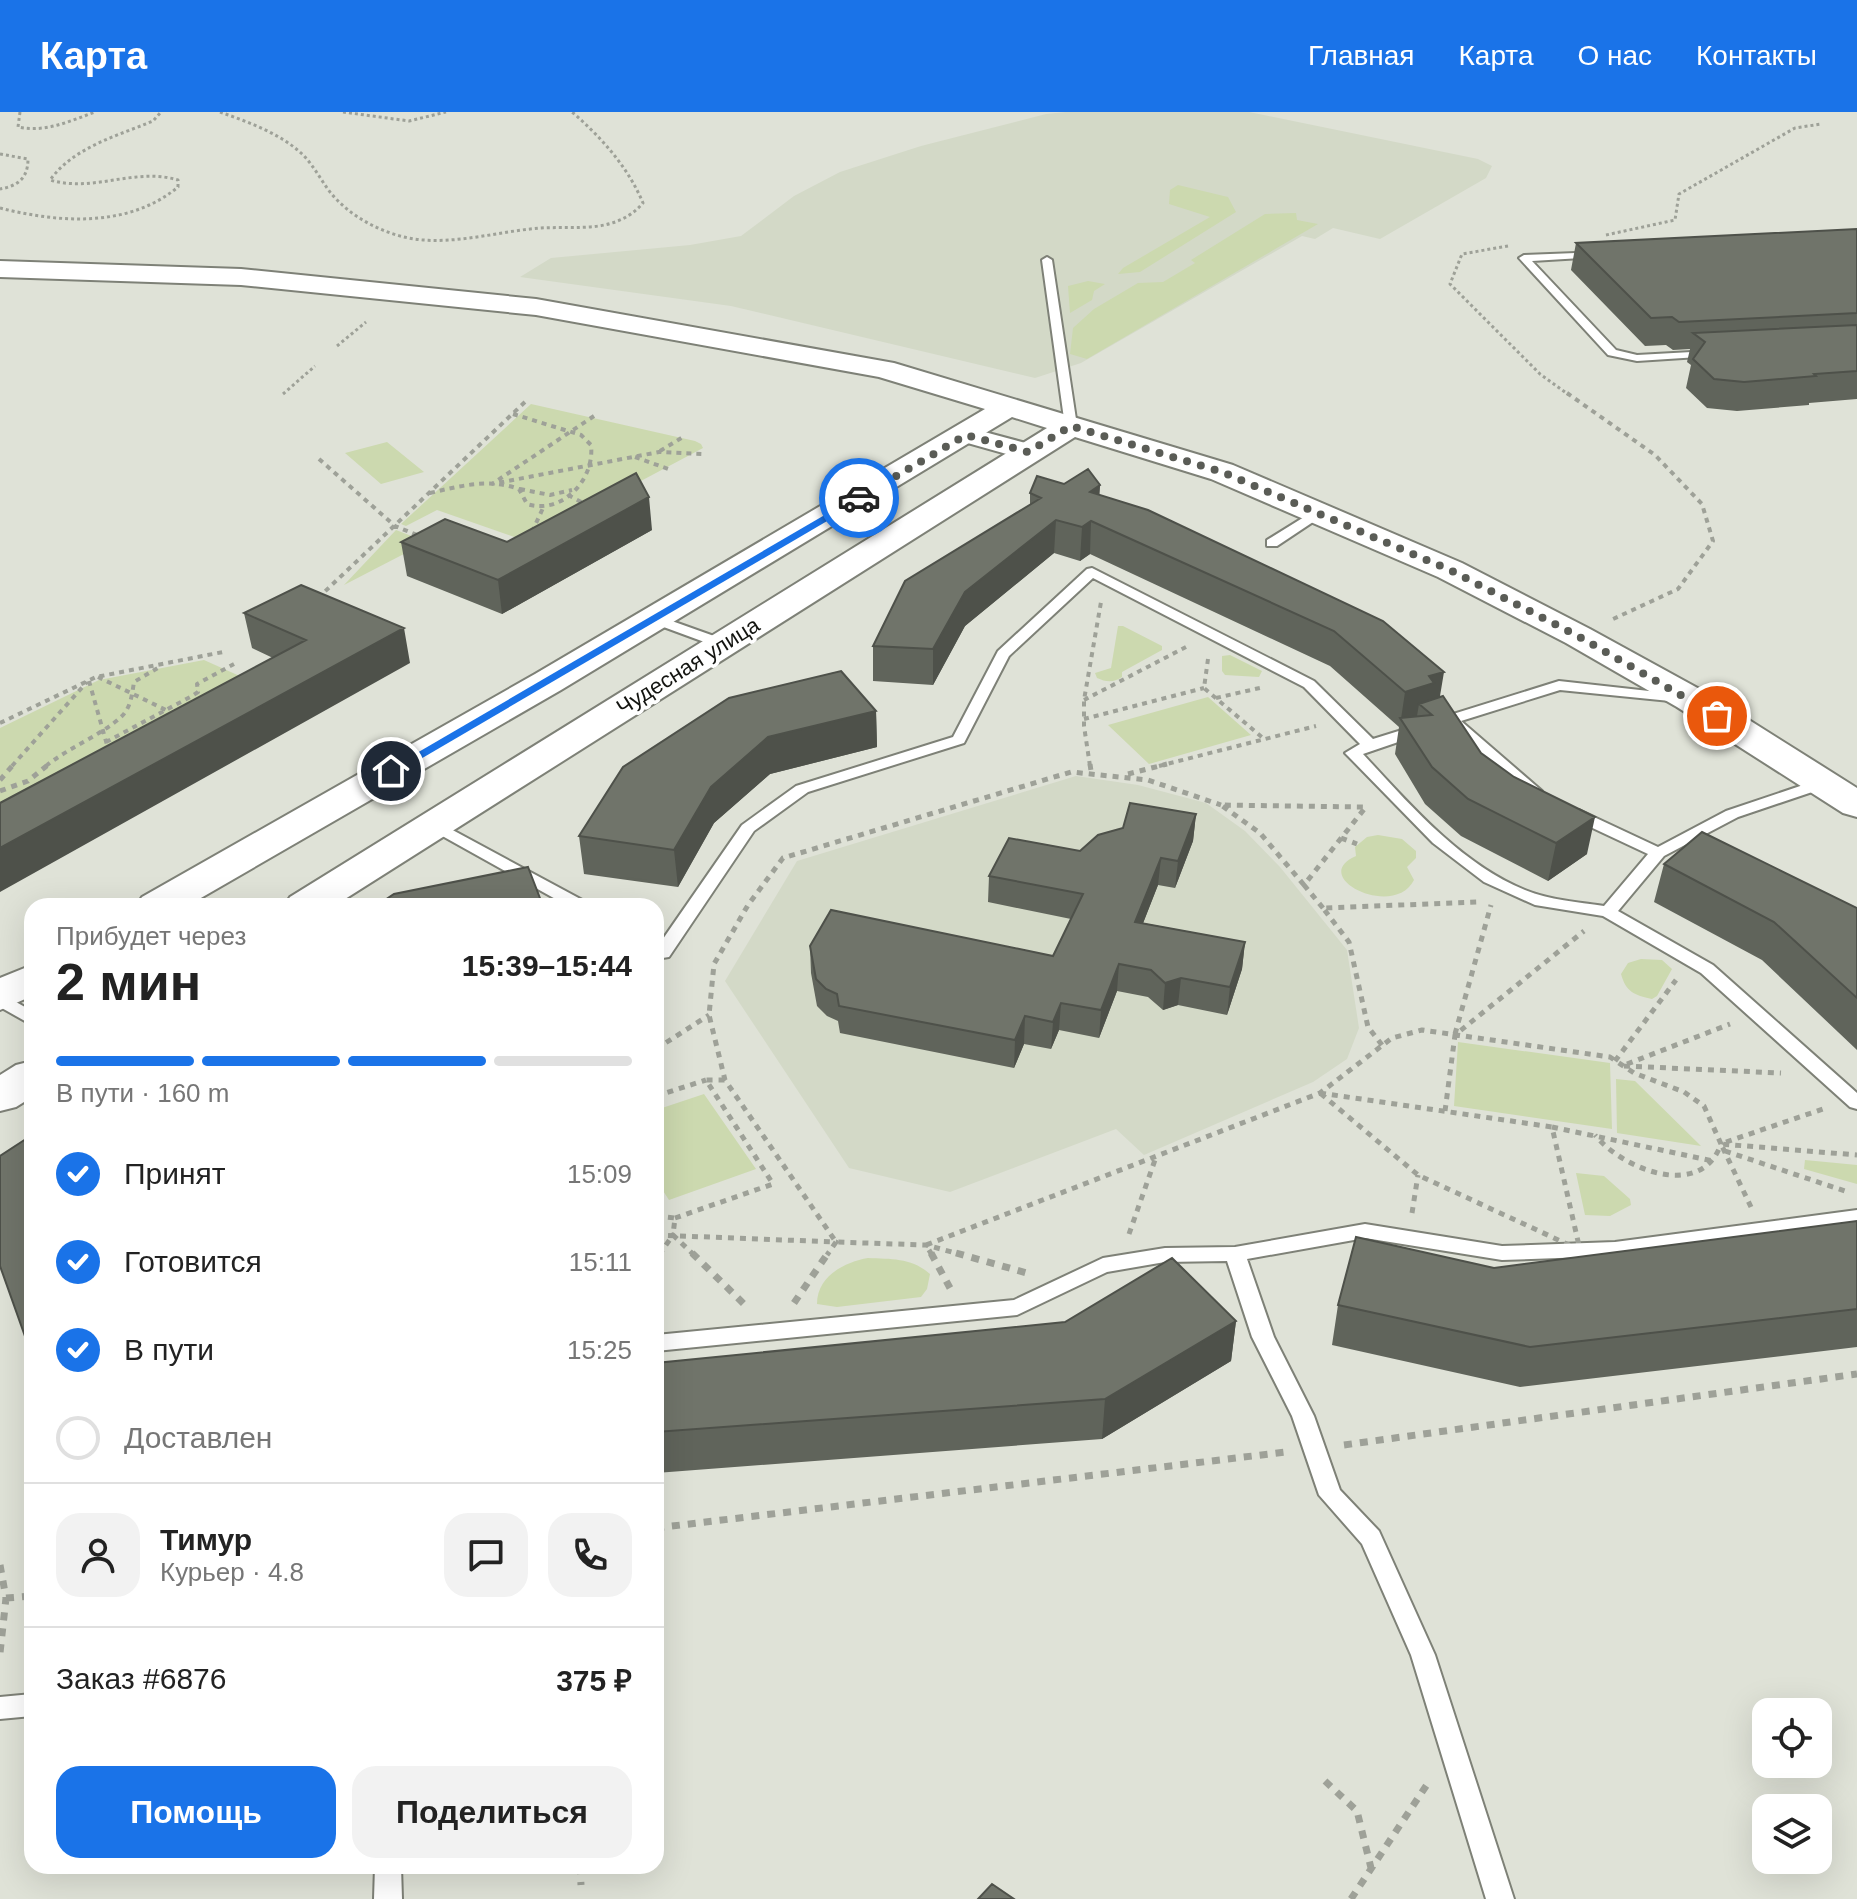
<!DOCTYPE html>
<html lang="ru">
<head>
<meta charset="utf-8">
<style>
  :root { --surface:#fff; --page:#f2f2f2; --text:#222; --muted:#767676; --line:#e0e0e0; --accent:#1a73e8 }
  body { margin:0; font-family:Helvetica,sans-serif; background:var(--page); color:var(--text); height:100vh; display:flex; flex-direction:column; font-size:30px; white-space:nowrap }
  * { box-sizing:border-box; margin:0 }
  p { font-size:26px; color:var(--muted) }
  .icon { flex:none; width:44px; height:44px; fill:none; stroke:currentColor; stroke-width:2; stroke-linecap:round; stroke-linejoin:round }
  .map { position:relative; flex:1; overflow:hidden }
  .side { position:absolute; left:24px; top:786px; width:640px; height:976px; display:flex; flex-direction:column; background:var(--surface); border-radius:24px; box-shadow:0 8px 32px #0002 }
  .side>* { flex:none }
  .controls { position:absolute; left:1752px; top:1586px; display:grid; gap:16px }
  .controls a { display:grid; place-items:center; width:80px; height:80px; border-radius:16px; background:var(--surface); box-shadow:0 8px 32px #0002; font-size:40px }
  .pin { position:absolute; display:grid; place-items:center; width:68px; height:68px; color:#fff; margin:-34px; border:4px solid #fff; border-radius:50%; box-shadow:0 2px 8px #0007 }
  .courier { position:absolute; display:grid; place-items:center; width:80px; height:80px; margin:-40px; border:6px solid #1a73e8; border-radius:50%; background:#fff; color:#222; box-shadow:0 2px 10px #0007 }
  .headline em { font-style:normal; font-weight:600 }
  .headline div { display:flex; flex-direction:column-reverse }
  .headline { display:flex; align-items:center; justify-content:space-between; height:136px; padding:0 32px }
  h1 { font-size:52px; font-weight:600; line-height:60px }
  .bar { display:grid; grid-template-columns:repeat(4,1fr); gap:12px 8px; align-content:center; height:96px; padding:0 32px }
  .bar i { height:10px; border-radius:6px; background:var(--line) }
  .bar .active { background:var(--accent) }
  .bar p { grid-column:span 4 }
  .line { display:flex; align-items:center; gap:20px; padding:0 32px; border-top:2px solid var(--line) }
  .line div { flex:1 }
  .round { display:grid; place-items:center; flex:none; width:84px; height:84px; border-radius:24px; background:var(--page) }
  ol { padding:0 32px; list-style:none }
  li { display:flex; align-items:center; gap:24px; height:88px }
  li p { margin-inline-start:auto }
  li .icon { padding:8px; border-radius:50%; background:var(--accent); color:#fff; stroke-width:4 }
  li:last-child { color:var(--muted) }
  li i { width:44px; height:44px; border:4px solid var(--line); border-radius:50% }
  .action { display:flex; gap:16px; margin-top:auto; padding:16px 32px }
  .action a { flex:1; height:92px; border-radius:24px; background:var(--accent); color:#fff; font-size:32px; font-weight:600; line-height:92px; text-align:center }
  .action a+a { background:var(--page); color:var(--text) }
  header { display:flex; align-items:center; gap:48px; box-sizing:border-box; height:112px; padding:0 40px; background:var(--accent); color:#fff }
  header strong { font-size:38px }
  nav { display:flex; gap:44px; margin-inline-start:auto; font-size:28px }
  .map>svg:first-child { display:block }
  .built { fill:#d3d9c7 }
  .green { fill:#ccd9af }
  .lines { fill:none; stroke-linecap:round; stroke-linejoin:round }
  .lane-casing { stroke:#7e8177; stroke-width:4 }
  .street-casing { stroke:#7e8177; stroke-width:4 }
  .secondary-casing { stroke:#7e8177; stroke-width:4 }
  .path-far3 { stroke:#9ea198; stroke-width:3; stroke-dasharray:3 3; stroke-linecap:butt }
  .path-far2 { stroke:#9ea198; stroke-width:4; stroke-dasharray:5 5; stroke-linecap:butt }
  .path-far1 { stroke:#9ea198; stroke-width:5; stroke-dasharray:6 6; stroke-linecap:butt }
  .path { stroke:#9ea198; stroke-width:7; stroke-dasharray:8 8; stroke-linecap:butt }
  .lane { fill:#fff; fill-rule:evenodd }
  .street { fill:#fff; fill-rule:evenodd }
  .secondary { fill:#fff; fill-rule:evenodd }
  .wall { fill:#60645b }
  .shaded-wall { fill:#4e514a }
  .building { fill:#70746a; stroke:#4e514a; stroke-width:2 }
  .route { fill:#1a73e8 }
  .done { stroke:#5a5c56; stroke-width:8; stroke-dasharray:0 14.4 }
  .labels { text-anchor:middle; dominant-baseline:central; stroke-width:7; stroke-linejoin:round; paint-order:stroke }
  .street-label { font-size:22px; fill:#131410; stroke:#fff }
</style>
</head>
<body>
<header>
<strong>Карта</strong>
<nav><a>Главная</a><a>Карта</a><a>О нас</a><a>Контакты</a></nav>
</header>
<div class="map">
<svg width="1857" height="1787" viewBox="0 0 1857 1787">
  <rect width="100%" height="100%" fill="#dfe2d7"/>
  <path class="built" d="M1066,0H1249L1478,47L1492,54L1486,66L1380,127L1333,116L1315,127L1302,124L1081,251L1035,266L731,194L520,165L551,146L690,133L741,124L794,84L840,60L921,34L1046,2Z
    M1076,664L1138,673L1206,691L1245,719L1280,755L1347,838L1359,916L1347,947L1313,970L1144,1043L1116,1017L950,1080L849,1056L725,869L797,749Z"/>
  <path class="green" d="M1178,73L1228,85L1236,100L1140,160L1118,162L1123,156L1210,105L1169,92L1170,78Z
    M1296,101L1297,108L1318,112L1087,247L1070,242L1073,216L1094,197L1138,171L1163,170L1195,151L1191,148L1265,102Z
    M1088,169L1105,172L1094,179L1092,188L1070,201L1068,174Z
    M531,292L695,329L701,332L703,336L573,405L517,426L437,398L406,414L401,412Z
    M387,330L424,360L381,372L345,341Z
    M396,418L427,430L344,473Z
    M1118,514H1123L1162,534V538L1122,560V565C1113,571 1106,570 1097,566L1095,561L1111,556Z
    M1230,543L1262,559L1259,565L1225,563L1222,559V544Z
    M204,548L253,570L0,706V616L99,568Z
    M1208,585L1251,623L1149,652L1108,613Z
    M1378,723L1402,727L1416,739V746L1407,755L1414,768C1394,808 1307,765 1356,744L1355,735L1367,725Z
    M1641,847L1662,848L1672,857L1657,884L1652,887C1634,883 1626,880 1621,862L1628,851Z
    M1458,930L1610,951L1612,1017L1454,994Z
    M1616,967L1635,969L1701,1034L1617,1021Z
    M704,982L756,1057L669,1088L656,1068V998Z
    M1805,1048L1857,1053V1072L1804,1057Z
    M1576,1061L1604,1064L1630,1087L1631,1093L1610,1104L1585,1103Z
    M868,1146C892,1147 912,1146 930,1162L927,1177L921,1185L837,1195L817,1192C817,1164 845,1150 868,1146Z"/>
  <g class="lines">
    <defs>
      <path id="lane" d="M1602,140L1603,142L1598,145L1532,149L1616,238L1637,243L1710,239L1716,242L1714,244L1637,249L1608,243L1519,146L1524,143Z
        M1047,145L1052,148L1077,314L1071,318L1065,314L1042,148Z
        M1317,397L1322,398V404L1277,434H1267V428Z
        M1092,456L1314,569L1373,627L1559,569L1685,583V589L1680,590L1560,578L1461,609L1542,679L1544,682L1542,685H1530L1448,613L1363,642C1409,692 1461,752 1525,778C1550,788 1577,790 1604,794L1648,742L1567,704L1565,701L1567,698H1579L1658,735L1726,699L1818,668H1830L1832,671L1830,674L1738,705L1664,744L1618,799L1713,853L1857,981V997L1850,995L1701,861L1603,804L1535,793L1484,770L1433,731L1348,644L1345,641L1360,632L1304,575L1093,466L1009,544L964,631L808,680L754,719L669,845L656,847V837L742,713L796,674L953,625L998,539L1087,457Z
        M655,503L728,529L730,532L728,535H718L650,510V504Z
        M434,708L586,790L588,794H568L428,716L426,713Z
        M0,881L32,899V913L0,895Z
        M1857,1098V1112L1615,1144L1502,1148L1365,1126L1247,1147L1274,1225L1314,1304L1340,1378L1379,1419L1435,1543L1514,1787H1486L1411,1543L1362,1432L1319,1383L1292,1304L1252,1225L1227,1149L1165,1150L1107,1160L1017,1203L656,1239V1223L1014,1188L1103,1146L1165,1136L1235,1135L1365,1112L1502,1134L1615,1130Z
        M32,1582V1604L0,1607V1585Z
        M375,1754H401L402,1787H374Z"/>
      <path id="street" d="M966,315L1037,334L1041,340L1037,346L1028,348L957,328L953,323L957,318Z"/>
      <path id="secondary" d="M0,149L241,157L536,187L894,251L1233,353L1462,451L1590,517L1703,579L1857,676V705L1843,701L1677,595L1566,531L1438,465L1211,367L1075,325L334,794H284L290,785L1047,316L1012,305L561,578L187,794H136L142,785L535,562L985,297L879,265L536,203L241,173L0,165Z
        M32,853V884L0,898V866Z
        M32,949V985L16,995L0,999V963L16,953Z"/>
    </defs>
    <use href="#lane" class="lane-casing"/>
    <use href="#street" class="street-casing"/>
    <use href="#secondary" class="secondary-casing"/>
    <path class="path-far3" d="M20,0L18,15C45,21 70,9 95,0
      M220,0C248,10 279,21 301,41C313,52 320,67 330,80C350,105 383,122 414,127C456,133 499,119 541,116C578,114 616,122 643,91C628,55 601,25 572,0
      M343,0L409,9L446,0
      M0,42L28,47C28,66 18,74 0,77
      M0,96C59,111 129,116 178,75V68C134,55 94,81 50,68C74,35 117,24 153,9L161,0
      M1606,123L1675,108L1679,82L1795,16L1821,12
      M1508,134L1462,142L1450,172L1540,262L1569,283
      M337,234L366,210
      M283,282L315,254"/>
    <path class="path-far2" d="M1567,281L1655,343L1702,392L1713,429L1678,477L1611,508
      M594,304L492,372L659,340L702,342
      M660,339L683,325
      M635,345L671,358
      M319,347L395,414L422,425
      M520,377L550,383L572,378
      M430,381C460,374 489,366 519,377L527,392C562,403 595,368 591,333L581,323L513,302
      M568,383L585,392
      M532,420L543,396
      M318,486L526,289
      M1208,547L1204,576L1264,627
      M98,565L168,599
      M89,569L109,640
      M1216,586L1264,575
      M1084,588L1186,535
      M1084,607L1204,576
      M0,611L96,565L223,540
      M106,630L192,584L198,580L197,572L234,552
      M12,654L87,570
      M46,654C68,636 103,622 121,605C131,596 132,582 134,570L161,554
      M1090,654L1084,614V588L1101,490
      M1159,654L1316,614"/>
    <path class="path-far1" d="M1090,652L1091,659
      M1128,662L1167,652
      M0,668L14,652
      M0,679L28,669L49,652
      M1341,726L1357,732
      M1304,773L1260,721L1221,693L1365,695
      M1323,796L1304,773L1365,696
      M1455,922L1491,793
      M1382,933L1368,915L1349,830L1323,796L1479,790
      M656,937L709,903
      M1615,949L1676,868
      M1627,952L1730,912
      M1624,954L1781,961
      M1320,981L1552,1015L1580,1138L1418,1063Z
      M656,984L706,968
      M1445,999L1455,923L1584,819
      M1552,1015L1713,1049
      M1726,1030L1826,996
      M1725,1039L1845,1079
      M1751,1095L1721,1032L1857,1043
      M1412,1101L1418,1063
      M656,1104L675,1106L673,1123
      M675,1106L773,1072L706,968H725
      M1129,1122L1156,1045
      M656,1123L836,1130L827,1143
      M659,1143L673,1123L694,1143
      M932,1143L926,1133L1320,981L1392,926L1422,918L1610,945L1634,961L1684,980L1704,994L1721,1032C1701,1089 1622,1057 1595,1023
      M963,1143L926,1133L836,1130L725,968L709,903L714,852L748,793L783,746L1071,660L1148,668L1221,693"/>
    <path class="path" d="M692,1141L746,1194
      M931,1141L950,1176
      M956,1141L1027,1161
      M656,1147L660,1141
      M794,1191L828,1141
      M1344,1333L1857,1262
      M656,1416L1286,1340
      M0,1453L6,1486L0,1541
      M6,1486L32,1484
      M1325,1669L1357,1699L1371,1756
      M580,1754L581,1773
      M1351,1787L1430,1668"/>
    <use href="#lane" class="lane"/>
    <use href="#street" class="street"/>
    <use href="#secondary" class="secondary"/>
  </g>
  <path class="wall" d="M1857,117V287L1809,291V293L1737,299L1707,296L1686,276L1691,253L1687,250L1690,237L1673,238L1666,233L1645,234L1571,158L1576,131Z
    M1064,372L1100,373L1099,383L1148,398L1440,585L1481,641L1587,742L1548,769L1461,724L1425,692L1395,642L1399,615L1330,554L1090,442L1080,449L1054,441L965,514L933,573L873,569V534L1030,393V381Z
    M652,418L502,502L407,464L401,430H507Z
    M244,501L410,551L273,546L252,536Z
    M876,599L877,635L770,662L714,711L678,775L584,762L579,724Z
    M1196,702L1193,729L1175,776L1158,773L1143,811L1245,830L1242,857L1227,903L1178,893L1163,898L1148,885L1117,879L1099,926L1059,918L1051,937L1024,932L1014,956L840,921L838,909L827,904L817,894L811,861L810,834L1053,844L1071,807L988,790L989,764L1080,739Z
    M1664,752L1857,796V938L1762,848L1654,790Z
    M1857,1109V1235L1520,1275L1332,1233L1338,1193L1494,1156Z
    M1236,1209L1231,1249L1102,1327L656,1361V1251Z"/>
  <path class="shaded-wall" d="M1100,373L1098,406L1091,409L1090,442L1080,449L1082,415L1090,380Z
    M649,385L652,418L502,502L498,468Z
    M1056,408L1054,441L965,514L933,573V537L965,480Z
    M404,516L410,551L0,780V736Z
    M1444,560L1438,596L1419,592L1416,610L1401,607L1405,580L1429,564Z
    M876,599L877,635L770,662L714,711L678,775L674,738L711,675L768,625Z
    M1196,702L1193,729L1175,776L1178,749Z
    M1595,705L1587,742L1548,769L1556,731Z
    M1161,746L1158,773L1133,837L1135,810Z
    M1245,830L1242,857L1227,903L1230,875Z
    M1119,852L1117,879L1099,926L1101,898Z
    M1181,866L1178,893L1163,898L1165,871Z
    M1061,891L1059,918L1051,937L1053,910Z
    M1025,904L1024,932L1014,956L1015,928Z
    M1236,1209L1231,1249L1102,1327L1105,1287Z"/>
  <path class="building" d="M1857,117V201L1679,210L1672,205L1651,206L1576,131Z
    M1857,213V259L1814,262L1816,264L1744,270L1714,267L1693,247L1705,230L1693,221Z
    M1088,357L1100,373L1090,380L1148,398L1383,509L1444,560L1429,564L1434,571L1405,580L1334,519L1091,409L1082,415L1056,408L965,480L933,537L873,534L905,469L1041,386L1030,381L1037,364L1064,372Z
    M636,361L649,385L498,468L401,430L445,407L507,430Z
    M301,473L404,516L0,736V691L306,528L244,501Z
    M841,559L876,599L768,625L711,675L674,738L579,724L623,655L729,586Z
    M1443,584L1481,641L1514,665L1595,705L1556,731L1468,687L1432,655L1400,606L1432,603L1419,592Z
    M1130,691L1196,702L1178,749L1161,746L1135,810L1245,830L1230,875L1181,866L1165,871L1151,858L1119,852L1101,898L1061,891L1053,910L1025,904L1015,928L839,894L837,882L826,877L816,867L810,834L831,798L1053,844L1083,782L989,764L1009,726L1080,739L1098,723L1123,716Z
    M1702,720L1857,796V886L1774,810L1664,752Z
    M528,755L543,794H376L394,782Z
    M32,1023V1244L0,1154V1044Z
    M1857,1109V1197L1530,1235L1338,1193L1356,1125L1494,1156Z
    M1172,1146L1236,1209L1105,1287L656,1320V1251L1065,1210Z
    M992,1772L1014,1787H978Z"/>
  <path class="route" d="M859,383L863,388L395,662L386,659Z"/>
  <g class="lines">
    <path class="done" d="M859,386L966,323L1028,340L1071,314L1222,360L1450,458L1578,524L1717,604"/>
  </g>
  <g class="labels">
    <g class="street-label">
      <text transform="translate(688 554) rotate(-32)">Чудесная улица</text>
    </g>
  </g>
</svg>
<div class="controls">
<a><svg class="icon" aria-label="locate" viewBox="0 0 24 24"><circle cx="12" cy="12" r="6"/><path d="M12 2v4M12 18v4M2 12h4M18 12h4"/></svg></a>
<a><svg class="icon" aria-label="layers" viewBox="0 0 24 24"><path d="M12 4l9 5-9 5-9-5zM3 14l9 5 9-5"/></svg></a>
</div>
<div class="pin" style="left:1717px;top:604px;background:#ea580c"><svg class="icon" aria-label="bag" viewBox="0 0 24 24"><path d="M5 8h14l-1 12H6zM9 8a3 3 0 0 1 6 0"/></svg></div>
<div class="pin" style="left:391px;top:659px;background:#1f2937"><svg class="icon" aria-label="home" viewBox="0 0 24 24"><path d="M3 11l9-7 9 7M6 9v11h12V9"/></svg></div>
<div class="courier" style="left:859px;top:386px"><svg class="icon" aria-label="car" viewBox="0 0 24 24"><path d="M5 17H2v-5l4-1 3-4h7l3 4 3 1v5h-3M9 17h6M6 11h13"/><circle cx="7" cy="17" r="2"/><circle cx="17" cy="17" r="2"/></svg></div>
<section class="side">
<div class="headline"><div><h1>2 мин</h1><p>Прибудет через</p></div><em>15:39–15:44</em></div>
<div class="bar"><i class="active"></i><i class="active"></i><i class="active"></i><i></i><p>В пути · 160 m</p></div>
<ol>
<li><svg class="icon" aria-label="check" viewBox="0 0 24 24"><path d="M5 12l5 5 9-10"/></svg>Принят<p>15:09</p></li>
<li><svg class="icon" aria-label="check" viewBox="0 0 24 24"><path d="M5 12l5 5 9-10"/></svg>Готовится<p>15:11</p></li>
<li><svg class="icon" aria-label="check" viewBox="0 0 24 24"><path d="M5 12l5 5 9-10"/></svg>В пути<p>15:25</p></li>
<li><i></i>Доставлен</li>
</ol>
<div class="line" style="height:144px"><a class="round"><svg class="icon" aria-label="person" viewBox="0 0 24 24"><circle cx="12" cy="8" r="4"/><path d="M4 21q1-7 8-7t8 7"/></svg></a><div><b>Тимур</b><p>Курьер · 4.8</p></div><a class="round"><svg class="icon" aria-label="chat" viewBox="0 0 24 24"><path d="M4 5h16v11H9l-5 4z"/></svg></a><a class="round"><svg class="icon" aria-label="phone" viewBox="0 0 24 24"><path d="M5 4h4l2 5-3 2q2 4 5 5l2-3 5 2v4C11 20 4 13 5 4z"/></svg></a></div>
<div class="line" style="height:104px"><div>Заказ #6876</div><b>375 ₽</b></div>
<div class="action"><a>Помощь</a><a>Поделиться</a></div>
</section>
</div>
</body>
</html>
